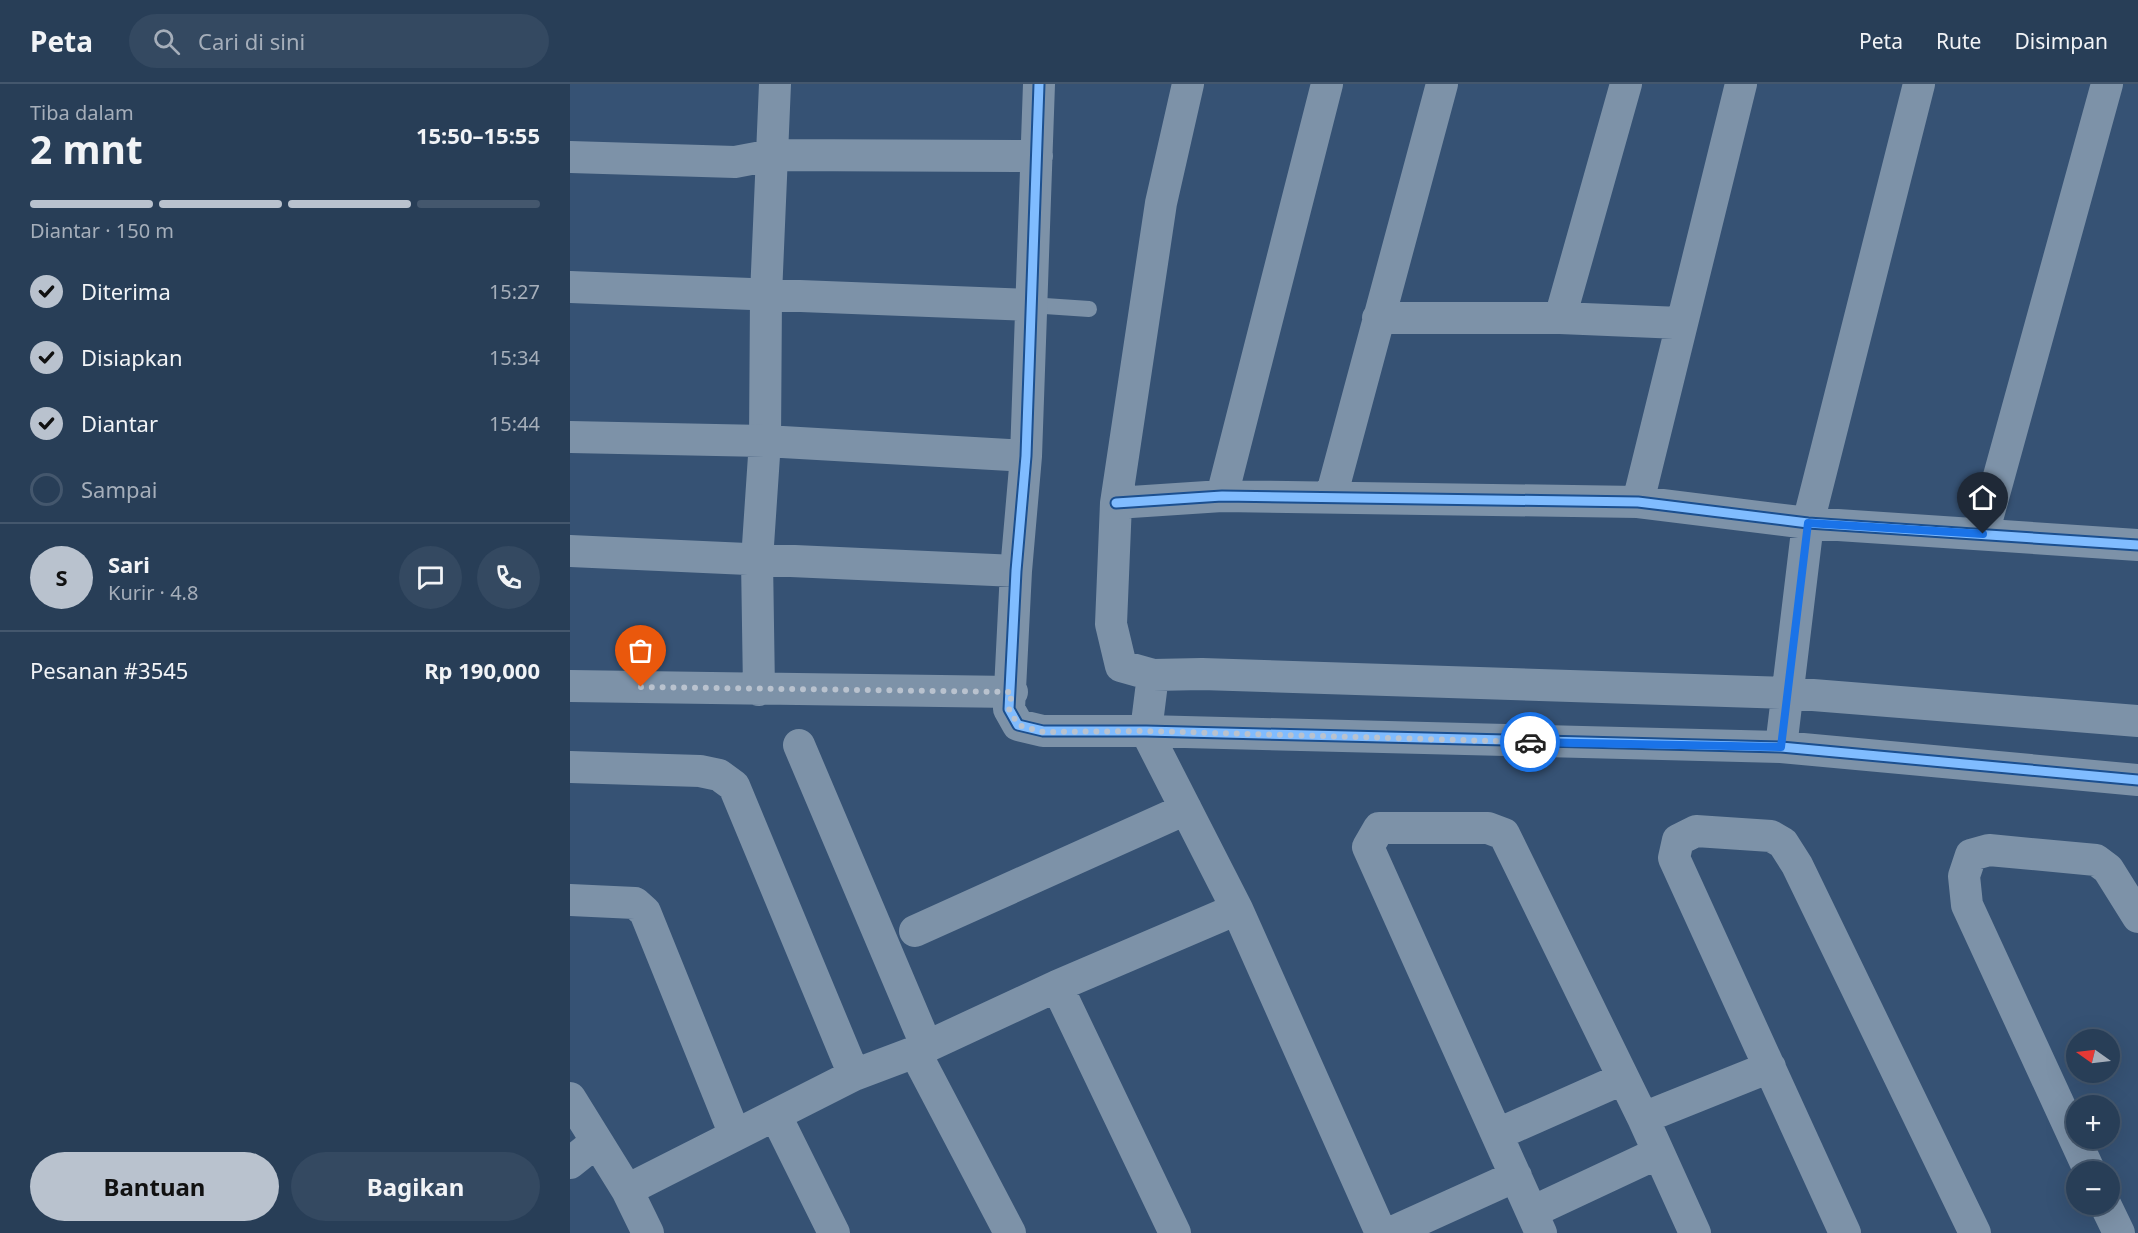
<!DOCTYPE html>
<html lang="id">
<head>
<meta charset="utf-8">
<style>
  :root { --surface:#283e57; --page:#344961; --text:#f1f3f6; --muted:#a5aeba; --line:#44576d; --accent:#b9c2ce }
  body { margin:0; font-family:"Noto Sans",sans-serif; background:var(--page); color:var(--text); height:100vh; display:flex; flex-direction:column; font-size:22px; white-space:nowrap }
  * { box-sizing:border-box; margin:0 }
  p { font-size:20px; color:var(--muted) }
  .icon { flex:none; width:33px; height:33px; fill:none; stroke:currentColor; stroke-width:2; stroke-linecap:round; stroke-linejoin:round }
  .map { position:relative; flex:1; overflow:hidden }
  .drawer { display:flex; flex-direction:column; background:var(--surface); width:570px }
  .drawer>* { flex:none }
  .needle { width:39px; rotate:284deg }
  .tools { position:absolute; left:1496px; top:945px; display:grid; gap:12px }
  .tools a { display:grid; place-items:center; width:54px; height:54px; border-radius:50%; background:var(--surface); box-shadow:0 6px 24px #0002,0 0 0 2px var(--line); font-size:30px }
  .pin { position:absolute; display:grid; place-items:center; width:51px; height:51px; color:#fff; margin:-62px -26px; border-radius:50% 50% 50% 0; rotate:-45deg; box-shadow:0 0 6px #0007 }
  .pin .icon { rotate:45deg }
  .courier { position:absolute; display:grid; place-items:center; width:60px; height:60px; margin:-30px; border:4px solid #1a73e8; border-radius:50%; background:#fff; color:#222; box-shadow:0 2px 8px #0007 }
  .head em { font-style:normal; font-weight:700 }
  .head div { display:flex; flex-direction:column-reverse }
  .head { display:flex; align-items:center; justify-content:space-between; height:102px; padding:0 30px }
  h1 { font-size:39px; font-weight:700; line-height:45px }
  .bar { display:grid; grid-template-columns:repeat(4,1fr); gap:9px 6px; align-content:center; height:72px; padding:0 30px }
  .bar i { height:8px; border-radius:4px; background:var(--line) }
  .bar .on { background:var(--accent) }
  .bar p { grid-column:span 4 }
  .line { display:flex; align-items:center; gap:15px; padding:0 30px; border-top:2px solid var(--line) }
  .line div { flex:1 }
  .round { display:grid; place-items:center; flex:none; width:63px; height:63px; border-radius:32px; background:var(--page) }
  ol { padding:0 30px; list-style:none }
  li { display:flex; align-items:center; gap:18px; height:66px }
  li p { margin-inline-start:auto }
  li .icon { padding:6px; border-radius:50%; background:var(--accent); color:#111; stroke-width:4 }
  li:last-child { color:var(--muted) }
  li i { width:33px; height:33px; border:3px solid var(--line); border-radius:50% }
  .primary-button { display:flex; gap:12px; margin-top:auto; padding:12px 30px }
  .primary-button a { flex:1; height:69px; border-radius:36px; background:var(--accent); color:#111; font-size:24px; font-weight:700; line-height:69px; text-align:center }
  .primary-button a+a { background:var(--page); color:var(--text) }
  header { display:flex; align-items:center; gap:36px; box-sizing:border-box; height:84px; padding:0 30px; background:var(--surface); border-bottom:2px solid var(--line) }
  header strong { font-size:28px }
  nav { display:flex; gap:33px; margin-inline-start:auto; font-size:21px }
  .search { width:420px; height:54px; background:var(--page); display:flex; align-items:center; gap:15px; box-sizing:border-box; padding:0 21px; border-radius:33px; color:var(--muted); font-size:22px }
  main { display:flex; flex:1; min-height:0 }
  .map>svg:first-child { display:block }
  .lines { fill:none; stroke-linecap:round; stroke-linejoin:round }
  .service { stroke:#7d92a8; stroke-width:16 }
  .minor { stroke:#7d92a8; stroke-width:32 }
  .cycleway-casing { stroke:#1b4f8f; stroke-width:13 }
  .cycleway { stroke:#80bcff; stroke-width:9 }
  .done { stroke:#b9c2ce; stroke-width:6; stroke-dasharray:0 10.8 }
  .route { stroke:#1a73e8; stroke-width:8 }
</style>
</head>
<body>
<header>
<strong>Peta</strong>
<div class="search"><svg class="icon" aria-label="search" viewBox="0 0 24 24"><circle cx="10" cy="10" r="6"/><path d="M15 15l6 6"/></svg>Cari di sini</div>
<nav><a>Peta</a><a>Rute</a><a>Disimpan</a></nav>
</header>
<main>
<section class="drawer">
<div class="head"><div><h1>2 mnt</h1><p>Tiba dalam</p></div><em>15:50–15:55</em></div>
<div class="bar"><i class="on"></i><i class="on"></i><i class="on"></i><i></i><p>Diantar · 150 m</p></div>
<ol>
<li><svg class="icon" aria-label="check" viewBox="0 0 24 24"><path d="M5 12l5 5 9-10"/></svg>Diterima<p>15:27</p></li>
<li><svg class="icon" aria-label="check" viewBox="0 0 24 24"><path d="M5 12l5 5 9-10"/></svg>Disiapkan<p>15:34</p></li>
<li><svg class="icon" aria-label="check" viewBox="0 0 24 24"><path d="M5 12l5 5 9-10"/></svg>Diantar<p>15:44</p></li>
<li><i></i>Sampai</li>
</ol>
<div class="line" style="height:108px"><b class="round" style="background:var(--accent);color:#111">S</b><div><b>Sari</b><p>Kurir · 4.8</p></div><a class="round"><svg class="icon" aria-label="chat" viewBox="0 0 24 24"><path d="M4 5h16v11H9l-5 4z"/></svg></a><a class="round"><svg class="icon" aria-label="phone" viewBox="0 0 24 24"><path d="M5 4h4l2 5-3 2q2 4 5 5l2-3 5 2v4C11 20 4 13 5 4z"/></svg></a></div>
<div class="line" style="height:78px"><div>Pesanan #3545</div><b>Rp 190,000</b></div>
<div class="primary-button"><a>Bantuan</a><a>Bagikan</a></div>
</section>
<div class="map">
<svg width="1568" height="1149" viewBox="0 0 1568 1149">
  <rect width="100%" height="100%" fill="#365274"/>
  <g class="lines">
    <path class="service" d="M460,221L519,225"/>
    <path class="minor" d="M469,0L456,372L446,487L439,625L448,641L473,647H576L1211,663L1568,696
      M618,0L591,119L546,419L541,540L551,582L583,591L632,590L1218,609L1568,637
      M0,73L165,78L202,71L467,72
      M0,203L460,221
      M808,234H990L1110,239
      M990,234L1056,0
      M0,353L195,357L456,372
      M652,412L757,0
      M761,413L872,0
      M1068,418L1171,0
      M546,419L652,412L1068,418L1238,439L1568,461
      M1413,450L1537,0
      M0,467L446,487
      M583,591L576,647L667,825L811,1149
      M0,602L442,608
      M189,606L187,476L195,357L196,211L205,0
      M229,661L356,961
      M1211,663L1238,439L1349,0
      M0,683L130,687L149,691L164,702L284,991
      M0,816L65,819L75,828L165,1051
      M345,847L616,725
      M487,902L605,1149
      M345,968L440,1149
      M0,1014L57,1106L78,1149
      M206,1032L264,1149
      M1073,1034L1200,983
      M928,1050L1052,995
      M0,1079L25,1059
      M1520,1088L1397,821L1394,792L1401,771L1419,766L1526,776L1538,785L1568,833
      M57,1106L284,991L345,968L487,902L667,825
      M1535,1120L1549,1149
      M962,1128L1088,1069
      M820,1149L946,1092
      M971,1149L798,763L809,744H918L934,750L1073,1034L1125,1149
      M1275,1149L1104,774L1108,756L1126,747L1201,752L1213,759L1227,781L1405,1149"/>
    <defs>
      <path id="cycleway" d="M469,0L456,372L446,487L439,625L448,641L473,647H576L1211,663L1568,696
        M546,419L652,412L1068,418L1238,439L1568,461"/>
    </defs>
    <use href="#cycleway" class="cycleway-casing"/>
    <use href="#cycleway" class="cycleway"/>
  </g>
  <g class="lines">
    <path class="done" d="M71,603L442,608L439,625L448,641L473,648L576,647L960,658"/>
    <path class="route" d="M960,658L1211,663L1238,439L1413,450"/>
  </g>
</svg>
<div class="tools">
<a><svg class="needle" viewBox="-14 -14 28 28"><path d="M0-13l5 13h-10z" fill="#e53935"/><path d="M0 13l5-13h-10z" fill="#a5aeba"/></svg></a>
<a>+</a>
<a>−</a>
</div>
<div class="pin" style="left:71px;top:603px;background:#ea580c"><svg class="icon" aria-label="bag" viewBox="0 0 24 24"><path d="M5 8h14l-1 12H6zM9 8a3 3 0 0 1 6 0"/></svg></div>
<div class="pin" style="left:1413px;top:450px;background:#1f2937"><svg class="icon" aria-label="home" viewBox="0 0 24 24"><path d="M3 11l9-7 9 7M6 9v11h12V9"/></svg></div>
<div class="courier" style="left:960px;top:658px"><svg class="icon" aria-label="car" viewBox="0 0 24 24"><path d="M5 17H2v-5l4-1 3-4h7l3 4 3 1v5h-3M9 17h6M6 11h13"/><circle cx="7" cy="17" r="2"/><circle cx="17" cy="17" r="2"/></svg></div>
</div>
</main>
</body>
</html>
